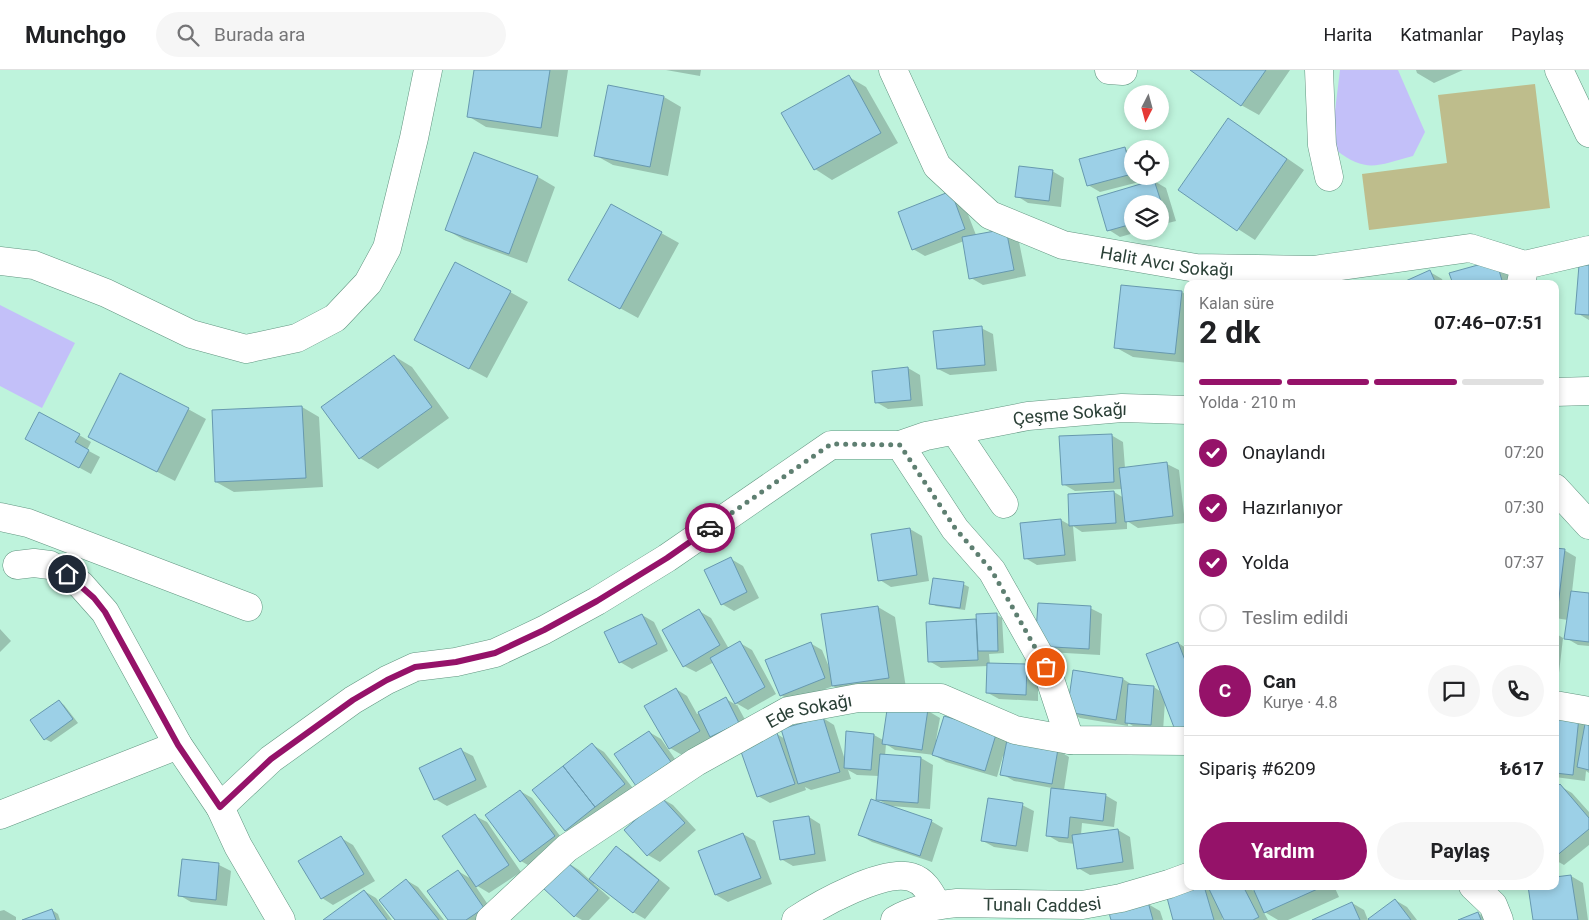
<!DOCTYPE html>
<html lang="tr">
<head>
<meta charset="utf-8">
<style>
  :root { --surface:#fff; --page:#f6f6f6; --text:#202124; --muted:#757577; --line:#e0e0e0; --accent:#951269 }
  body { margin:0; font-family:Roboto,sans-serif; background:var(--page); color:var(--text); height:100vh; display:flex; flex-direction:column; font-size:19px; white-space:nowrap }
  * { box-sizing:border-box; margin:0 }
  p { font-size:16px; color:var(--muted) }
  .icon { flex:none; width:28px; height:28px; fill:none; stroke:currentColor; stroke-width:2; stroke-linecap:round; stroke-linejoin:round }
  .map { position:relative; flex:1; overflow:hidden }
  .drawer { position:absolute; left:1184px; top:210px; width:375px; height:610px; display:flex; flex-direction:column; background:var(--surface); border-radius:10px; box-shadow:0 2px 8px #0003 }
  .drawer>* { flex:none }
  .needle { width:32px; rotate:186deg }
  .controls { position:absolute; left:1124px; top:15px; display:grid; gap:10px }
  .controls a { display:grid; place-items:center; width:45px; height:45px; border-radius:50%; background:var(--surface); box-shadow:0 2px 8px #0003; font-size:25px }
  .pin { position:absolute; display:grid; place-items:center; width:42px; height:42px; color:#fff; margin:-21px; border:2px solid #fff; border-radius:50%; box-shadow:0 1px 5px #0007 }
  .courier { position:absolute; display:grid; place-items:center; width:50px; height:50px; margin:-25px; border:4px solid #951269; border-radius:50%; background:#fff; color:#222; box-shadow:0 1px 6px #0007 }
  .summary em { font-style:normal; font-weight:700 }
  .summary div { display:flex; flex-direction:column-reverse }
  .summary { display:flex; align-items:center; justify-content:space-between; height:85px; padding:0 15px }
  h1 { font-size:32px; font-weight:700; line-height:38px }
  .bar { display:grid; grid-template-columns:repeat(4,1fr); gap:8px 5px; align-content:center; height:60px; padding:0 15px }
  .bar i { height:6px; border-radius:4px; background:var(--line) }
  .bar .on { background:var(--accent) }
  .bar p { grid-column:span 4 }
  .line { display:flex; align-items:center; gap:12px; padding:0 15px; border-top:1px solid var(--line) }
  .line div { flex:1 }
  .round { display:grid; place-items:center; flex:none; width:52px; height:52px; border-radius:26px; background:var(--page) }
  ol { padding:0 15px; list-style:none }
  li { display:flex; align-items:center; gap:15px; height:55px }
  li p { margin-inline-start:auto }
  li .icon { padding:5px; border-radius:50%; background:var(--accent); color:#fff; stroke-width:4 }
  li:last-child { color:var(--muted) }
  li i { width:28px; height:28px; border:2px solid var(--line); border-radius:50% }
  .button { display:flex; gap:10px; margin-top:auto; padding:10px 15px }
  .button a { flex:1; height:58px; border-radius:30px; background:var(--accent); color:#fff; font-size:20px; font-weight:700; line-height:58px; text-align:center }
  .button a+a { background:var(--page); color:var(--text) }
  header { display:flex; align-items:center; gap:30px; box-sizing:border-box; height:70px; padding:0 25px; background:var(--surface); border-bottom:1px solid var(--line) }
  header strong { font-size:24px }
  nav { display:flex; gap:28px; margin-inline-start:auto; font-size:18px }
  .search { width:350px; height:45px; background:var(--page); display:flex; align-items:center; gap:12px; box-sizing:border-box; padding:0 18px; border-radius:28px; color:var(--muted); font-size:19px }
  .map>svg:first-child { display:block }
  .green { fill:#bebd8c }
  .water { fill:#c3c0f9 }
  .shadow { fill:#0003 }
  .building { fill:#9cd0e7; stroke:#6799af }
  .lines { fill:none; stroke-linecap:round; stroke-linejoin:round }
  .minor-casing { stroke:#629580; stroke-width:29 }
  .major-casing { stroke:#629580; stroke-width:29 }
  .minor { stroke:#fff; stroke-width:28 }
  .major { stroke:#fff; stroke-width:28 }
  .done { stroke:#5e7f71; stroke-width:5; stroke-dasharray:0 9 }
  .route { stroke:#951269; stroke-width:6 }
  .labels { text-anchor:middle; dominant-baseline:central; stroke-width:5; stroke-linejoin:round; paint-order:stroke }
  .street-label { font-size:18px; fill:#2b4037; stroke:#fff }
</style>
</head>
<body>
<header>
<strong>Munchgo</strong>
<div class="search"><svg class="icon" aria-label="search" viewBox="0 0 24 24"><circle cx="10" cy="10" r="6"/><path d="M15 15l6 6"/></svg>Burada ara</div>
<nav><a>Harita</a><a>Katmanlar</a><a>Paylaş</a></nav>
</header>
<div class="map">
<svg width="1589" height="850" viewBox="0 0 1589 850">
  <rect width="100%" height="100%" fill="#bef3dc"/>
  <path class="green" d="M1535,14L1550,138L1369,160L1362,104L1447,93L1438,25Z"/>
  <path class="water" d="M1340,0H1398L1425,62L1413,86C1378,95 1367,104 1336,80L1334,49Z
    M0,235L75,273L42,338L0,316Z"/>
  <path class="shadow" d="M475,0H568L558,67L486,57L468,46Z
    M666,0H701L700,6Z
    M1192,0H1290L1259,45L1241,35Z
    M1416,0H1463L1434,13L1417,3Z
    M849,7L866,17L898,73L832,110L815,99Z
    M664,27L681,37L668,106L613,95L595,85Z
    M1228,50L1246,60L1304,100L1255,170L1238,159Z
    M1125,79L1132,83V106H1142L1143,111L1100,122L1088,115Z
    M1052,101L1064,108L1061,137L1028,133L1017,126Z
    M538,107L555,117L527,193L464,170L447,160Z
    M1154,111L1166,118L1176,151L1160,155V134H1132V161H1141L1120,167L1109,160L1099,128Z
    M962,129L976,165L1018,167L1026,206L983,215L971,208L964,171L925,186L913,179L899,142Z
    M611,135L679,173L638,248L587,220Z
    M1589,197V250L1577,243Z
    M1508,198L1513,214H1454Z
    M1430,202L1442,209L1444,214H1402Z
    M510,222L528,232L487,308L433,279Z
    M1182,222L1188,226V293L1133,287L1115,277Z
    M981,258L993,264L997,301L950,305L938,299Z
    M394,286L412,297L449,348L378,399L360,388L323,337Z
    M908,298L920,305L923,336L888,339L876,332Z
    M302,337L319,347L323,417L234,422L216,412Z
    M188,339L206,349L175,411L107,376Z
    M79,365L91,372L87,380L100,387L91,404L38,375Z
    M1111,365L1123,372L1125,398L1167,394L1179,400L1185,453L1138,458L1127,451V459L1082,462L1073,456L1076,491L1037,495L1025,488L1022,454L1061,450L1070,455L1114,422L1124,428L1123,419L1075,421L1063,414Z
    M910,459L922,466L929,511L891,517L880,510Z
    M1555,479L1564,480L1576,487L1572,522L1589,524V576L1578,575L1566,568L1568,550L1555,548Z
    M731,489L743,496L759,528L734,541L722,534Z
    M963,514L969,517L965,540L936,536L931,533Z
    M1039,534L1090,538L1102,544L1100,585L1048,582Z
    M878,537L895,547L906,618L851,626L833,616L792,632L781,625L810,573L822,580L829,597Z
    M699,541L711,548L729,579L740,573L752,580L776,624L748,640L736,633L750,659L723,673L712,667L682,685L670,678L676,619L687,626L697,644L726,629L738,636L714,592L696,602L684,596Z
    M642,545L654,552L668,581L632,599L620,592Z
    M997,545L1002,548L1004,583L989,584L990,595H1027L1038,602V631L999,629L988,623V596L941,598L929,591L976,551L978,552Z
    M0,559L11,571L0,582Z
    M1555,563L1563,568L1559,603H1555Z
    M1178,573L1188,579V666L1165,631L1163,661L1138,659L1128,653V656L1080,648L1068,641L1123,609L1134,616L1154,617L1161,622Z
    M59,631L64,635L78,653L51,672L45,669Z
    M928,641L940,648L936,670L938,671L944,647L1058,680L1069,687L1064,720L1105,725L1117,732L1114,757L1082,753L1081,765L1118,760L1130,767L1134,799L1090,805L1078,798L1075,774L1059,772L1047,765L1052,718L1014,711L1002,704L1005,687L1003,686L997,707L946,692L934,685L895,680L886,674L885,686L921,688L933,695L930,739L891,736L931,751L943,758L932,792L872,772L860,765L886,734L877,729L879,706L857,705L848,700L851,709L811,720L805,717L806,720L770,733L758,726L777,664L785,669L823,648L834,655L845,690L874,665L883,670Z
    M1555,645L1589,654V703L1586,701L1585,711L1555,707Z
    M649,662L661,669L682,699L649,721Z
    M593,675L604,682L636,722L577,767L565,760Z
    M461,680L473,686L487,717L447,736L435,729Z
    M1560,716L1572,723L1589,742V775L1564,795L1555,790V720Z
    M520,721L532,728L566,774L533,798L521,791L487,745Z
    M661,728L673,735L696,760L660,792L648,785Z
    M1022,735L1034,741L1028,782L994,777L983,771Z
    M475,746L487,752L521,802L489,823L474,814L495,845L488,850H449L458,801L473,810Z
    M809,747L820,754L826,791L793,796L781,789Z
    M743,764L755,771L772,814L728,832L716,825L699,782Z
    M341,768L353,775L375,811L333,835L322,828Z
    M616,778L628,784L670,818L645,849L633,842L596,812L594,814L610,828L589,850H582L575,846L568,793L579,800L590,810Z
    M183,790L219,795L231,801L227,836L191,832L179,825Z
    M1571,806L1583,813L1588,850H1534L1555,816V808Z
    M406,810L418,817L444,850H397Z
    M1197,816H1206L1211,819L1217,816H1251L1253,821L1255,820L1253,816H1334L1339,827L1288,850H1278L1263,841L1268,850H1226L1222,847L1223,850H1174Z
    M364,821L376,828L392,850H326Z
    M1395,830L1407,837L1417,850H1371Z
    M1352,833L1364,840L1368,850H1315Z
    M1148,834L1160,841L1163,850H1112Z
    M4,840L16,847V850H0V841Z
    M52,840L58,844L60,850H26Z
    M1478,843L1489,850H1461Z"/>
  <path class="building" d="M474,0H550L541,58L467,47Z
    M1190,0H1266L1241,36Z
    M849,5L881,63L814,100L781,43Z
    M608,15L664,26L650,97L594,86Z
    M1228,48L1287,89L1237,161L1178,120Z
    M1125,77L1132,104L1087,116L1079,89Z
    M474,82L538,106L509,184L445,160Z
    M1019,96L1053,100L1049,131L1015,127Z
    M1154,110L1165,144L1160,146V134H1132V154L1107,161L1097,127Z
    M951,121L965,159L912,180L898,142Z
    M611,134L662,162L620,239L568,210Z
    M1006,159L1014,200L969,209L962,167Z
    M1496,190L1503,214H1453L1449,203Z
    M455,192L511,221L469,299L414,270Z
    M1579,195H1589V245L1575,244Z
    M1430,200L1436,214H1399Z
    M1121,215L1182,221L1175,284L1114,278Z
    M982,256L985,295L937,299L933,261Z
    M394,285L432,337L359,389L321,337Z
    M908,297L911,330L875,333L872,301Z
    M120,303L189,338L157,402L88,367Z
    M302,336L306,408L215,412L212,340Z
    M39,342L80,364L75,372L89,380L79,398L25,369Z
    M1112,364L1114,412L1062,415L1059,366Z
    M1167,392L1173,446L1125,452L1119,398Z
    M1114,421L1116,453L1069,456L1068,424Z
    M1061,449L1065,485L1024,489L1020,453Z
    M910,458L917,505L878,511L871,464Z
    M1555,478L1565,479L1557,544H1555Z
    M731,487L747,522L721,535L704,500Z
    M933,508L964,512L960,538L929,534Z
    M1571,521L1589,523V572L1564,569Z
    M1038,533L1091,536L1089,579L1035,576Z
    M878,536L889,608L832,616L821,544Z
    M699,539L720,575L683,597L662,560Z
    M997,543L998,581H978L976,544Z
    M642,544L657,574L619,593L604,562Z
    M976,549L978,590L928,592L926,552Z
    M740,571L765,617L735,634L710,588Z
    M811,572L825,608L780,626L765,590Z
    M1178,572L1188,598V656L1175,660L1146,584Z
    M987,593L1027,594L1026,625L986,623Z
    M1073,600L1123,608L1116,650L1067,642Z
    M1128,614L1154,616L1151,655L1125,653Z
    M676,618L700,661L669,679L644,636Z
    M726,627L739,653L710,667L698,642Z
    M59,630L73,649L44,670L30,650Z
    M888,633L928,639L922,680L882,674Z
    M1555,644L1579,647L1573,705L1555,703Z
    M944,646L997,661L985,701L932,685Z
    M823,647L840,702L798,714L781,659Z
    M1585,654L1589,655V700L1577,697Z
    M649,661L671,692L636,716L614,684Z
    M846,661L874,664L871,700L844,698Z
    M777,663L795,714L757,727L739,676Z
    M1007,670L1058,679L1052,714L1000,705Z
    M592,673L625,714L595,737L563,696Z
    M461,678L476,710L434,730L419,698Z
    M880,684L921,687L918,733L876,730Z
    M563,696L595,737L565,761L532,720Z
    M1560,714L1589,748V759L1555,787V719Z
    M1051,718L1106,724L1103,751L1070,747L1068,768L1046,766Z
    M520,720L555,766L520,792L485,745Z
    M661,727L685,753L647,786L624,760Z
    M988,728L1023,733L1016,776L981,771Z
    M871,729L932,750L920,786L858,765Z
    M475,744L509,795L476,817L442,766Z
    M809,746L815,784L780,790L773,751Z
    M1118,759L1123,792L1077,799L1072,765Z
    M743,763L761,808L715,825L698,781Z
    M341,766L364,804L321,829L298,791Z
    M616,776L659,810L633,843L589,809Z
    M182,789L219,793L216,830L178,826Z
    M567,792L598,820L574,847L543,818Z
    M458,800L484,838L466,850H448L427,821Z
    M1571,805L1578,850H1533L1528,816H1555V807Z
    M406,809L439,850H395L379,830Z
    M1193,816H1204L1214,850H1173L1166,824Z
    M1215,816H1243L1259,847L1253,850H1224L1209,819Z
    M1252,816H1321L1322,817L1264,843Z
    M364,820L387,850H323Z
    M1395,829L1411,850H1369L1368,849Z
    M1148,832L1153,850H1111L1109,843Z
    M1352,832L1360,850H1312Z
    M52,839L56,850H22Z
    M1478,842L1481,850H1458Z"/>
  <g class="lines">
    <defs>
      <g id="minor">
        <path id="s1" d="M893,0L937,96L990,145L1063,175L1196,198L1313,200L1470,178L1525,195"/>
        <path d="M1109,0L1123,1"/>
        <path d="M1319,0L1322,75L1329,107"/>
        <path d="M1559,0L1589,63"/>
        <path d="M0,191L34,195L106,223L191,264L246,279L297,268L335,248L368,213L387,178L414,68L428,0"/>
        <path d="M1521,213L1525,195L1589,180"/>
        <path d="M1555,322L1589,321"/>
        <path d="M955,361L1004,434"/>
        <path d="M900,375L955,459L992,501L1046,597L1070,670"/>
        <path d="M1555,418L1589,455"/>
        <path d="M0,447L28,453L248,537"/>
        <path d="M17,495L34,493L50,495L67,504L81,515L105,542L178,675L220,737L238,776L281,850"/>
        <path id="s2" d="M220,737L271,689L353,630L387,610L415,597L456,592L495,583L544,560L597,531L667,488L831,375H900L926,366L1028,346L1122,338L1188,340"/>
        <path d="M0,745L178,675"/>
        <path d="M1473,816L1493,835L1499,850"/>
        <path id="s3" d="M490,850L567,778L696,692L788,641L858,628H941L1015,660L1070,670L1188,671"/>
        <path d="M796,850C820,834 883,799 911,807C925,811 931,824 937,835"/>
      </g>
      <g id="major">
        <path d="M1555,635L1589,641"/>
        <path id="s4" d="M895,850C914,839 936,835 957,833L1082,835L1121,828L1169,814L1188,807"/>
      </g>
    </defs>
    <use href="#minor" class="minor-casing"/>
    <use href="#major" class="major-casing"/>
    <use href="#minor" class="minor"/>
    <use href="#major" class="major"/>
  </g>
  <g class="lines">
    <path class="done" d="M710,458L831,374L900,375L955,458L992,501L1046,597"/>
    <path class="route" d="M67,504L94,528L105,542L178,675L220,737L271,689L353,630L387,610L415,597L456,592L495,583L544,560L597,531L667,488L710,458"/>
  </g>
  <g class="labels">
    <g class="street-label">
      <text stroke="none"><textPath href="#s1" startOffset="362">Halit Avcı Sokağı</textPath></text>
      <text stroke="none"><textPath href="#s2" startOffset="961">Çeşme Sokağı</textPath></text>
      <text stroke="none"><textPath href="#s3" startOffset="386">Ede Sokağı</textPath></text>
      <text stroke="none"><textPath href="#s4" startOffset="150">Tunalı Caddesi</textPath></text>
    </g>
  </g>
</svg>
<div class="controls">
<a><svg class="needle" viewBox="-14 -14 28 28"><path d="M0-13l5 13h-10z" fill="#e53935"/><path d="M0 13l5-13h-10z" fill="#757577"/></svg></a>
<a><svg class="icon" aria-label="locate" viewBox="0 0 24 24"><circle cx="12" cy="12" r="6"/><path d="M12 2v4M12 18v4M2 12h4M18 12h4"/></svg></a>
<a><svg class="icon" aria-label="layers" viewBox="0 0 24 24"><path d="M12 4l9 5-9 5-9-5zM3 14l9 5 9-5"/></svg></a>
</div>
<div class="pin" style="left:1046px;top:597px;background:#ea580c"><svg class="icon" aria-label="bag" viewBox="0 0 24 24"><path d="M5 8h14l-1 12H6zM9 8a3 3 0 0 1 6 0"/></svg></div>
<div class="pin" style="left:67px;top:504px;background:#1f2937"><svg class="icon" aria-label="home" viewBox="0 0 24 24"><path d="M3 11l9-7 9 7M6 9v11h12V9"/></svg></div>
<div class="courier" style="left:710px;top:458px"><svg class="icon" aria-label="car" viewBox="0 0 24 24"><path d="M5 17H2v-5l4-1 3-4h7l3 4 3 1v5h-3M9 17h6M6 11h13"/><circle cx="7" cy="17" r="2"/><circle cx="17" cy="17" r="2"/></svg></div>
<section class="drawer">
<div class="summary"><div><h1>2 dk</h1><p>Kalan süre</p></div><em>07:46–07:51</em></div>
<div class="bar"><i class="on"></i><i class="on"></i><i class="on"></i><i></i><p>Yolda · 210 m</p></div>
<ol>
<li><svg class="icon" aria-label="check" viewBox="0 0 24 24"><path d="M5 12l5 5 9-10"/></svg>Onaylandı<p>07:20</p></li>
<li><svg class="icon" aria-label="check" viewBox="0 0 24 24"><path d="M5 12l5 5 9-10"/></svg>Hazırlanıyor<p>07:30</p></li>
<li><svg class="icon" aria-label="check" viewBox="0 0 24 24"><path d="M5 12l5 5 9-10"/></svg>Yolda<p>07:37</p></li>
<li><i></i>Teslim edildi</li>
</ol>
<div class="line" style="height:90px"><b class="round" style="background:var(--accent);color:#fff">C</b><div><b>Can</b><p>Kurye · 4.8</p></div><a class="round"><svg class="icon" aria-label="chat" viewBox="0 0 24 24"><path d="M4 5h16v11H9l-5 4z"/></svg></a><a class="round"><svg class="icon" aria-label="phone" viewBox="0 0 24 24"><path d="M5 4h4l2 5-3 2q2 4 5 5l2-3 5 2v4C11 20 4 13 5 4z"/></svg></a></div>
<div class="line" style="height:65px"><div>Sipariş #6209</div><b>₺617</b></div>
<div class="button"><a>Yardım</a><a>Paylaş</a></div>
</section>
</div>
</body>
</html>
